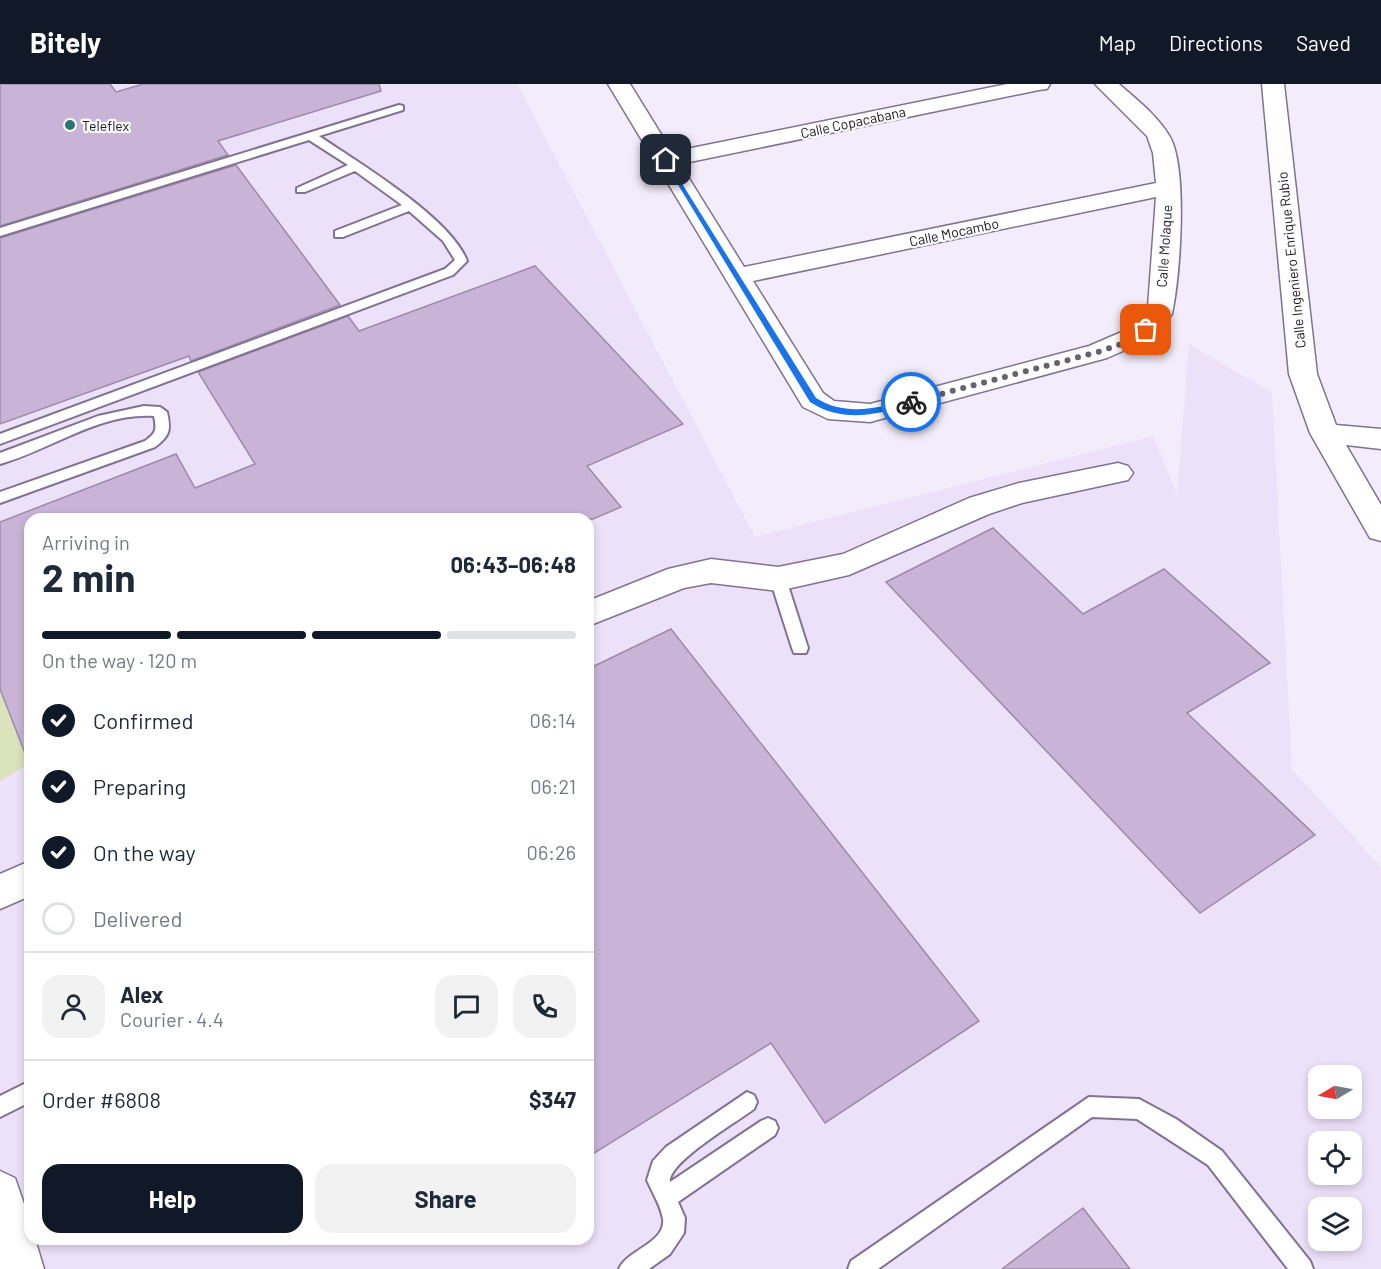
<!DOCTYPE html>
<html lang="en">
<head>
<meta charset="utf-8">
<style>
  :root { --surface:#fff; --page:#f2f2f3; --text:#1f2937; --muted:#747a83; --line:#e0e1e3; --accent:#111827 }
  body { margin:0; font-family:Barlow,sans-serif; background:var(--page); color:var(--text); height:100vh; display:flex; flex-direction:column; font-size:22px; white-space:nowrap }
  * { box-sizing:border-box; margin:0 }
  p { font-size:20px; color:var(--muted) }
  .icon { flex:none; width:33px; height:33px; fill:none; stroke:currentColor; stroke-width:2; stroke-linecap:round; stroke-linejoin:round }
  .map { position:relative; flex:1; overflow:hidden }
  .sheet { position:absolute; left:24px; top:429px; width:570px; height:732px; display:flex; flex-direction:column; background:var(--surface); border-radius:18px; box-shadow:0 3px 9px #0003 }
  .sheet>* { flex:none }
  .needle { width:39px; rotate:260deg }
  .buttons { position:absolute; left:1308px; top:981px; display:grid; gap:12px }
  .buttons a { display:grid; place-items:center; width:54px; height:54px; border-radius:12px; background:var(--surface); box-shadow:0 3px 9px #0003; font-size:30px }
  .pin { position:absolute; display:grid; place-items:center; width:51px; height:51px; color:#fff; margin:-26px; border-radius:12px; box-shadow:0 3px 9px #0006 }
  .courier { position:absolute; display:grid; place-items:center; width:60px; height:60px; margin:-30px; border:4px solid #1a73e8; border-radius:50%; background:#fff; color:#222; box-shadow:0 2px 8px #0007 }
  .headline em { font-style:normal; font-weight:700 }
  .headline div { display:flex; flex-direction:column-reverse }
  .headline { display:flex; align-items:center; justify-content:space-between; height:102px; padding:0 18px }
  h1 { font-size:39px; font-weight:700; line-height:45px }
  .bar { display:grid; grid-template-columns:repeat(4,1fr); gap:9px 6px; align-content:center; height:72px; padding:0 18px }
  .bar i { height:8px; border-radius:4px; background:var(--line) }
  .bar .on { background:var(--accent) }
  .bar p { grid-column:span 4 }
  .line { display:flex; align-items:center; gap:15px; padding:0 18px; border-top:2px solid var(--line) }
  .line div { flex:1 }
  .round { display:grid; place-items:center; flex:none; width:63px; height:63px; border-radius:18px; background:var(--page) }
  ol { padding:0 18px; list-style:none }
  li { display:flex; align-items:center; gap:18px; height:66px }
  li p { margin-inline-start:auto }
  li .icon { padding:6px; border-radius:50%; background:var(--accent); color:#fff; stroke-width:4 }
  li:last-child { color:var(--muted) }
  li i { width:33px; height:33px; border:3px solid var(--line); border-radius:50% }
  .action { display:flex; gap:12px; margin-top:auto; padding:12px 18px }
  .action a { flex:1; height:69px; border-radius:18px; background:var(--accent); color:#fff; font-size:24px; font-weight:700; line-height:69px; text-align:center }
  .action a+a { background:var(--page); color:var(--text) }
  header { display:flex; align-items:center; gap:36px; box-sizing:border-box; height:84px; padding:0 30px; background:var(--accent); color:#fff }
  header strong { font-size:28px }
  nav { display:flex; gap:33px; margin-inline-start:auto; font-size:21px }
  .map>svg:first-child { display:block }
  .built { fill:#ede1fa; fill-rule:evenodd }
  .green { fill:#dbe3bd }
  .building { fill:#c9b3d7; stroke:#9d8aa9; stroke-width:1.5 }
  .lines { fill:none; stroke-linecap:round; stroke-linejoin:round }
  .lane-casing { stroke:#817291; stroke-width:4 }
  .street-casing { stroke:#817291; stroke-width:3 }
  .secondary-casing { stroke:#817291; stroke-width:3 }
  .lane { fill:#fff; fill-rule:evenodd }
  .street { fill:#fff; fill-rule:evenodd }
  .secondary { fill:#fff; fill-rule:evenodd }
  .route { fill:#1a73e8 }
  .done { stroke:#68626f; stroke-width:6; stroke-dasharray:0 10.8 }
  .poi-dot { fill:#2b7578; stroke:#fdfdfd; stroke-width:2 }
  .labels { text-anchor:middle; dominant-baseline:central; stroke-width:4.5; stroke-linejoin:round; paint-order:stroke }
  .far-street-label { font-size:14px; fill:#1d1723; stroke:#fdfdfd }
  .far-poi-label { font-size:14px; fill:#1d1723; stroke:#fdfdfd; text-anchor:start }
</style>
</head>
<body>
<header>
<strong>Bitely</strong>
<nav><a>Map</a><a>Directions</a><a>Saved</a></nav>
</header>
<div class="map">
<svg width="1381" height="1185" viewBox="0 0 1381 1185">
  <rect width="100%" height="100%" fill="#f3edfb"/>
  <path class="built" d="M0,0H517L755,453L1153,352L1177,410L1189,260L1272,309L1292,685L1381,783V1185H0ZM30,435H588V1155H30ZM1318,992H1352V1024H1318ZM1318,1058H1352V1090H1318ZM1318,1124H1352V1156H1318Z"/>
  <path class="green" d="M0,605L29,680L0,697Z"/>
  <path class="building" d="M0,0H110L116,8L143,0H379L381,7L218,57L228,71L0,142Z
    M236,81L340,221L191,277L189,272L0,340V154Z
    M535,182L683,340L587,382L621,423L593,435H30V676L28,677L0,605V438L176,370L195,404L255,380L198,288L348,232L359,247Z
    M993,444L1083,530L1164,485L1270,579L1187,629L1315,751L1200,829L886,498Z
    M671,545L979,937L825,1039L771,959L588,1073V585Z
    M1083,1124L1130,1185H1002Z"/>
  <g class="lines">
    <defs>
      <path id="lane" d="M399,21L403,22V26L319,52C359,79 451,134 467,177L453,191L0,360V350L445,185L455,176L443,157L409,127L343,153H335V147L402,121L355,87L305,108H297V104L348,81L309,56L0,152V144Z
        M144,322L160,323L167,328C171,346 170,352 155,363L0,419V408L145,357C156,349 157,346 154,332C100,328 50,366 0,380V369L98,332Z
        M778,489L786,495L808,564L806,569H794L792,564L770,495Z
        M30,997V1018L0,1033V1012Z
        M747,1008L754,1011L757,1018L754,1025C737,1038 668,1078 670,1098L761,1037L768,1034L775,1037L778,1044L775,1051L678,1118L685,1134L684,1149L670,1170L649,1185H619C627,1166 666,1159 663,1135C661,1122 652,1108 647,1096L653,1077L666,1063Z
        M1089,1013L1139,1015L1176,1035L1222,1067L1310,1177L1313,1185H1288L1208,1081L1137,1035L1092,1033L878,1185H848L851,1177Z"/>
      <path id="street" d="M608,0H630L672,68L1007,0H1050L1047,5L1039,6L680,80L744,183L1156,99L1153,69L1147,52L1095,0H1119C1137,16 1157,31 1170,53C1188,85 1180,192 1172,230L1163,243L1150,255L1107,274L870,338L828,335L803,323ZM1156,113L1148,223L1145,232L1131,244L1089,262L870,320L834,317L823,309L753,197Z
        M1262,0H1284L1317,290L1336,341L1381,345V365L1346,361L1381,421V457L1370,454L1310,349L1289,290Z"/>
      <path id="secondary" d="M1118,379L1128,382L1133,389L1128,396L1022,419L989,430L849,491L778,507L711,499L684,504L588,542V517L668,485L711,475L778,483L843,470L969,414L1019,399Z
        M30,777V812L0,825V790Z
        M0,1087L15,1094L30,1137V1155H35L44,1185H0Z"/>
    </defs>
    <use href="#lane" class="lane-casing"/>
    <use href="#street" class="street-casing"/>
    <use href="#secondary" class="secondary-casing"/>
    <use href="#lane" class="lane"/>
    <use href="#street" class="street"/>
    <use href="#secondary" class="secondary"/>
  </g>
  <path class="route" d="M666,74L816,314C846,333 879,324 911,315L914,320C878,330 844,340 810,318L663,76Z"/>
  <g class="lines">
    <path class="done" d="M911,318L1098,268L1127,258L1146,246"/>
  </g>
  <circle class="poi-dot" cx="70" cy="41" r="6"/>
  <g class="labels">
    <g class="far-street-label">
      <text transform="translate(853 38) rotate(-12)">Calle Copacabana</text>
      <text transform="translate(954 148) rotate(-12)">Calle Mocambo</text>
      <text transform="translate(1164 162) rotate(-86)">Calle Molaque</text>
      <text transform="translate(1291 176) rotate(-96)">Calle Ingeniero Enrique Rubio</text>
    </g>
    <g class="far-poi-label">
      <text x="82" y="41">Teleflex</text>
    </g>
  </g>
</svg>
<div class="buttons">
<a><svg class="needle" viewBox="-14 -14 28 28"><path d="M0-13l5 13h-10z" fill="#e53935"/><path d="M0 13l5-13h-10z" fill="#747a83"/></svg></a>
<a><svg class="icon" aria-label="locate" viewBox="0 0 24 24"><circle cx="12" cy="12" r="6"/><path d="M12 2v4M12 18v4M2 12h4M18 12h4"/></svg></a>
<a><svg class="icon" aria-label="layers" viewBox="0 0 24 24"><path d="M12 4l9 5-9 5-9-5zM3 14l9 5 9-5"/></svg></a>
</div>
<div class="pin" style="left:1146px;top:246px;background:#ea580c"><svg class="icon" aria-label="bag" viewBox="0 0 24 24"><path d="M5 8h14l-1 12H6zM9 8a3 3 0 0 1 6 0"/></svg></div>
<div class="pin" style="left:666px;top:76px;background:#1f2937"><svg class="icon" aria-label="home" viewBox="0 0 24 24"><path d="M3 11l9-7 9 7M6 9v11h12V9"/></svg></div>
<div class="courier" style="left:911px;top:318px"><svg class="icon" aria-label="bike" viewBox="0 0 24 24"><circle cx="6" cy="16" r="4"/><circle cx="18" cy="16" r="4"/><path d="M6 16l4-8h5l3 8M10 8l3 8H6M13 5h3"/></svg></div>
<section class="sheet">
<div class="headline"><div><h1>2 min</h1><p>Arriving in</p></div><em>06:43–06:48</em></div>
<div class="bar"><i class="on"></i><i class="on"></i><i class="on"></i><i></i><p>On the way · 120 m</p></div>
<ol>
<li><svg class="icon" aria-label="check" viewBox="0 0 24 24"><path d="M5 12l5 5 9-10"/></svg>Confirmed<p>06:14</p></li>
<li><svg class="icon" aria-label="check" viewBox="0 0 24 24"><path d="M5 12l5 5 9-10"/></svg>Preparing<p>06:21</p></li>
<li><svg class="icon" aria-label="check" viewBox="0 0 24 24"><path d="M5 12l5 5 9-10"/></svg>On the way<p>06:26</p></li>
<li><i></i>Delivered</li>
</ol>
<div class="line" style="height:108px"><a class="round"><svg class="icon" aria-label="person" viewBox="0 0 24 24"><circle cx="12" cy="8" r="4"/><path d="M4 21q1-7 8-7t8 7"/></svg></a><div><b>Alex</b><p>Courier · 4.4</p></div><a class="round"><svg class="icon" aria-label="chat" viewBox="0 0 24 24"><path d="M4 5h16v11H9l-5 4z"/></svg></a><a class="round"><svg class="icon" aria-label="phone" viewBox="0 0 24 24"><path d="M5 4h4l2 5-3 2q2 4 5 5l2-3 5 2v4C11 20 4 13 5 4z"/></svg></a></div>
<div class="line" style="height:78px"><div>Order #6808</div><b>$347</b></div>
<div class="action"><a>Help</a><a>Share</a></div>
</section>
</div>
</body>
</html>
